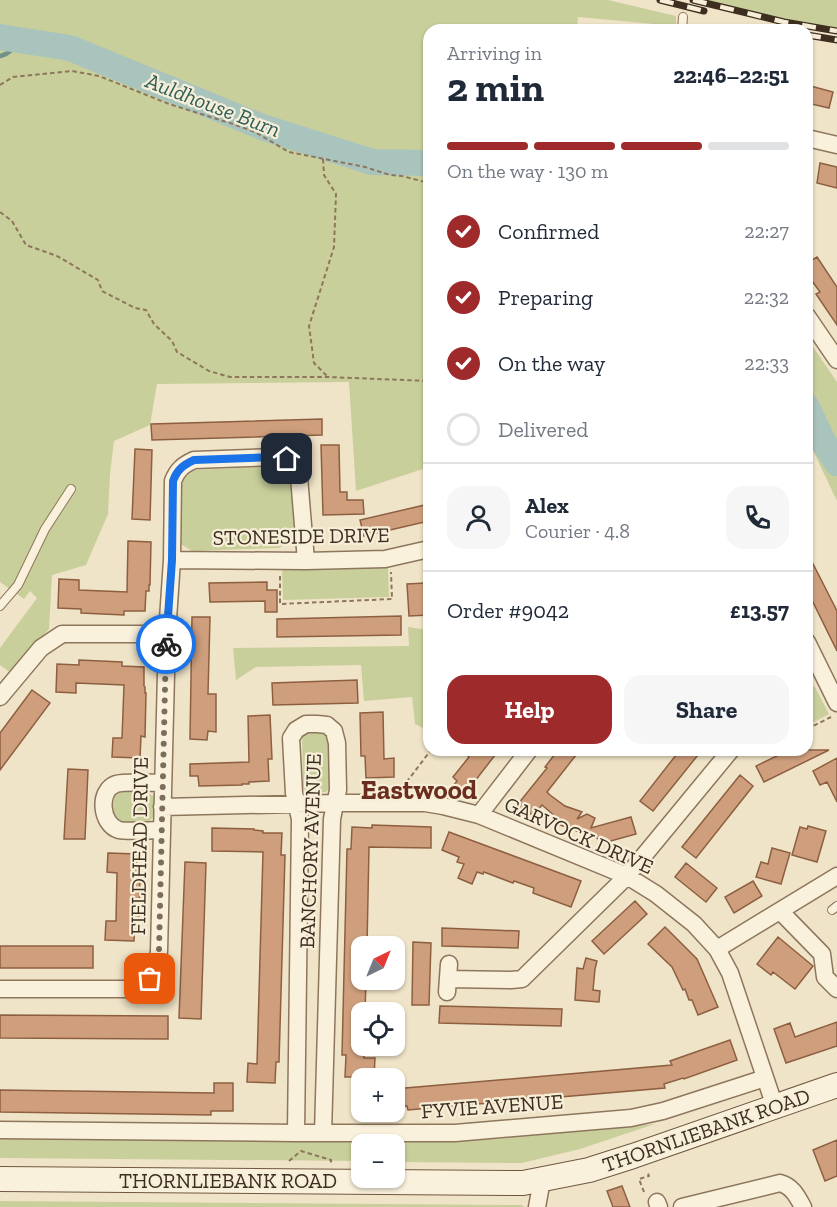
<!DOCTYPE html>
<html lang="en">
<head>
<meta charset="utf-8">
<style>
  :root { --surface:#fff; --page:#f6f6f7; --text:#1f2937; --muted:#747a83; --line:#e0e1e3; --accent:#9e2a2b }
  body { margin:0; font-family:"Zilla Slab",serif; background:var(--page); color:var(--text); height:100vh; display:flex; flex-direction:column; font-size:22px; white-space:nowrap }
  * { box-sizing:border-box; margin:0 }
  p { font-size:20px; color:var(--muted) }
  .icon { flex:none; width:33px; height:33px; fill:none; stroke:currentColor; stroke-width:2; stroke-linecap:round; stroke-linejoin:round }
  .map { position:relative; flex:1; overflow:hidden }
  .details { position:absolute; left:423px; top:24px; width:390px; height:732px; display:flex; flex-direction:column; background:var(--surface); border-radius:18px; box-shadow:0 2px 4px #0004 }
  .details>* { flex:none }
  .needle { width:39px; rotate:43deg }
  .buttons { position:absolute; left:351px; top:936px; display:grid; gap:12px }
  .buttons a { display:grid; place-items:center; width:54px; height:54px; border-radius:12px; background:var(--surface); box-shadow:0 2px 4px #0004; font-size:30px }
  .pin { position:absolute; display:grid; place-items:center; width:51px; height:51px; color:#fff; margin:-26px; border-radius:12px; box-shadow:0 3px 9px #0006 }
  .courier { position:absolute; display:grid; place-items:center; width:60px; height:60px; margin:-30px; border:4px solid #1a73e8; border-radius:50%; background:#fff; color:#222; box-shadow:0 2px 8px #0007 }
  .headline em { font-style:normal; font-weight:800 }
  .headline div { display:flex; flex-direction:column-reverse }
  .headline { display:flex; align-items:center; justify-content:space-between; height:102px; padding:0 24px }
  h1 { font-size:39px; font-weight:800; line-height:45px }
  .bar { display:grid; grid-template-columns:repeat(4,1fr); gap:9px 6px; align-content:center; height:72px; padding:0 24px }
  .bar i { height:8px; border-radius:4px; background:var(--line) }
  .bar .on { background:var(--accent) }
  .bar p { grid-column:span 4 }
  .line { display:flex; align-items:center; gap:15px; padding:0 24px; border-top:2px solid var(--line) }
  .line div { flex:1 }
  .round { display:grid; place-items:center; flex:none; width:63px; height:63px; border-radius:18px; background:var(--page) }
  ol { padding:0 24px; list-style:none }
  li { display:flex; align-items:center; gap:18px; height:66px }
  li p { margin-inline-start:auto }
  li .icon { padding:6px; border-radius:50%; background:var(--accent); color:#fff; stroke-width:4 }
  li:last-child { color:var(--muted) }
  li i { width:33px; height:33px; border:3px solid var(--line); border-radius:50% }
  .action { display:flex; gap:12px; margin-top:auto; padding:12px 24px }
  .action a { flex:1; height:69px; border-radius:18px; background:var(--accent); color:#fff; font-size:24px; font-weight:800; line-height:69px; text-align:center }
  .action a+a { background:var(--page); color:var(--text) }
  .map>svg:first-child { display:block }
  .green { fill:#c9cf9b }
  .lines { fill:none; stroke-linecap:round; stroke-linejoin:round }
  .stream { stroke:#6f938a; stroke-width:4.5 }
  .river { stroke:#a9c4bc; stroke-width:26 }
  .building { fill:#cf9f7d; stroke:#8d5f41; stroke-width:1.5 }
  .service-casing { stroke:#8d765c; stroke-width:10 }
  .minor-casing { stroke:#8d765c; stroke-width:19 }
  .secondary-casing { stroke:#6f573f; stroke-width:26 }
  .path { stroke:#8d765c; stroke-width:2; stroke-dasharray:4.5 3; stroke-linecap:butt }
  .service { stroke:#faf1dc; stroke-width:8 }
  .minor { stroke:#faf1dc; stroke-width:16 }
  .secondary { stroke:#faf1dc; stroke-width:24 }
  .rail-casing { stroke:#3d2e20; stroke-width:7 }
  .rail { stroke:#f7eed8; stroke-width:4.5; stroke-dasharray:14; stroke-linecap:butt }
  .done { stroke:#7c6e5b; stroke-width:6; stroke-dasharray:0 10.8 }
  .route { stroke:#1a73e8; stroke-width:8 }
  .labels { text-anchor:middle; dominant-baseline:central; stroke-width:4.5; stroke-linejoin:round; paint-order:stroke }
  .street-label { font-size:21px; fill:#3d2e20; stroke:#f7eed8 }
  .water-label { font-size:22px; font-style:italic; fill:#2f5d5a; stroke:#f7eed8 }
  .district-label { font-size:27px; font-weight:bold; fill:#6b2e1e; stroke:#f7eed8 }
</style>
</head>
<body>
<div class="map">
<svg width="837" height="1207" viewBox="0 0 837 1207">
  <rect width="100%" height="100%" fill="#f0e4c8"/>
  <path class="green" d="M0,0H608L676,16V26L578,17L577,30H429V157L375,153L265,122L73,42L3,34L0,30Z
    M693,0H837V31L784,22Z
    M0,44L43,53L70,51L275,136L374,166L429,169V467L356,491L349,382L157,384L150,425L114,441L110,474L108,514L86,565L52,575L49,629L11,673L0,665V648L37,598L30,591L24,599L0,582Z
    M807,338L837,382V448L807,389Z
    M807,417L837,473V501L807,438Z
    M280,466L289,470L295,529L292,540L279,548L192,551L179,543L181,493L183,479L195,470Z
    M388,566L389,597L283,600L282,569Z
    M408,627L429,630V731L415,724L412,697L364,701L361,665L256,667L236,680L233,648L409,646Z
    M807,682L815,687L829,714L807,726Z
    M306,729H323L330,735L332,785L326,792L308,793L303,788L302,737Z
    M122,791H142L154,796V816L148,822H119C113,813 112,807 114,797Z
    M655,1124L580,1149L522,1163L395,1162L394,1144H362L361,1161L0,1158V1136L311,1140L496,1139Z
    M0,1201L521,1205L525,1207H0Z"/>
  <g class="lines">
    <path class="stream" d="M0,56L6,54L23,42"/>
    <path class="river" d="M0,37L70,48L262,127L372,162L429,163
      M807,407L822,439L837,463"/>
  </g>
  <path class="building" d="M807,85L833,92L829,108L807,103Z
    M820,163L837,167V188L817,183Z
    M817,257L837,287V325L816,294L820,292L807,274V263Z
    M322,419V435L152,440L151,424Z
    M321,445H339L340,492H347V500H363L364,514L323,515Z
    M135,449L152,450L150,520L132,519Z
    M429,504V521L364,536L360,520Z
    M128,541L151,542L150,585H149V591H146L145,611H124V615L81,613V609L58,608L59,579L79,580V590L127,592Z
    M807,552L837,611V651L807,590Z
    M267,582V590H277V612H265V601L210,602L209,583Z
    M425,583V599H429V615L409,616L407,584Z
    M401,616V635L277,637V619Z
    M192,617H210L208,694H216V732L208,731L207,740L190,739Z
    M79,660L122,662V666L144,667V686L145,687V693H146L145,737L141,736L140,758L112,757L113,738H122L124,685L76,683V693L56,692L57,664L79,665Z
    M357,680L358,703L273,705L272,683Z
    M32,690L50,703L0,770V733Z
    M383,712L384,759L394,758V777L366,778L365,756H361L360,713Z
    M270,715L272,759H268L269,781L249,782V784H242V785L199,786L198,776H190V764L249,762L248,716Z
    M461,750H499L468,790V789L463,794L453,786L457,781L453,777L469,757Z
    M558,750H580L547,792L550,795L565,806L582,812L577,819L587,814L595,818L591,828L631,817L636,834L607,842L555,823L557,818L542,805L533,816L530,813L526,817L516,810L520,805L518,804L547,768L545,767Z
    M680,750H702L653,811L640,801Z
    M789,750H829L764,782L756,766Z
    M837,758V802L827,782L820,785L813,771Z
    M68,769L88,770L85,839H64Z
    M740,775L753,786L696,858L682,847Z
    M372,825L431,827V848L369,847L367,946H362V980H366L365,1012H362V1046H364V1058H375L374,1077H345L346,1055H342L347,849H351L352,827L372,828Z
    M808,826L826,831L817,862L792,855L800,827L807,829Z
    M212,828L254,829V830L263,831V833H282L281,855H285L279,1062H276L275,1083L247,1082L248,1063L257,1064L263,852L212,851Z
    M449,832L581,881L571,907L533,893L534,888L514,881L513,883L484,872L483,874L477,872L472,884L458,878L464,864L457,862L459,857L442,850Z
    M772,848L790,853L781,884L756,877L761,862L768,864Z
    M108,853L137,854L136,876H140L139,920H135L134,941L105,940L106,921H116L117,873L107,872Z
    M185,862L206,863L201,1019L179,1018Z
    M686,863L717,888L706,902L675,877Z
    M753,881L762,896L734,913L725,897Z
    M635,901L647,914L604,954L592,941Z
    M665,927L697,959L718,1007L698,1015L692,1000H689L685,989L683,990L672,967L648,944Z
    M442,928L519,931L518,948L442,946Z
    M778,937L813,966L795,989L773,972L771,975L757,964Z
    M413,942L431,943L429,1005H412Z
    M0,946H93V968H0Z
    M586,958L597,961L595,969L593,990L600,991L599,1002L575,1000L577,968L583,969Z
    M440,1006L562,1009L561,1026L439,1023Z
    M0,1015L168,1016V1039L0,1038Z
    M837,1022V1046L786,1063L774,1029L790,1023L795,1037Z
    M730,1040L737,1060L684,1079L683,1078L664,1084L665,1088L408,1110L407,1106L394,1107V1089L672,1065L670,1061Z
    M214,1083H233V1111H211V1115L0,1112V1090L214,1093Z
    M837,1140V1176L825,1181L813,1150Z
    M622,1186L630,1207H613L607,1191Z"/>
  <g class="lines">
    <defs>
      <path id="service" d="M682,30L683,17
        M0,606L18,585L45,529L71,489
        M832,910L837,906"/>
      <path id="minor" d="M807,138L837,145
        M807,316L837,360
        M172,560L306,561L385,559L429,549
        M807,642L837,703
        M0,697L41,648L62,634H167
        M162,807L336,803H425L443,806L479,815L627,876L656,894L694,924L717,949L730,973L775,1107
        M479,815L529,750
        M161,830C150,830 128,832 119,830C101,825 97,791 116,784C125,781 152,783 163,783
        M780,911L822,954L825,977L837,989
        M717,949L837,876
        M448,979L511,980L522,979L627,876L731,750
        M0,989H128C153,983 156,976 159,951L167,634L172,560L173,481C177,470 183,465 194,460L277,457C292,459 294,464 299,477L306,561
        M447,992L449,964
        M0,1130L296,1133H455L631,1118L663,1111L765,1078
        M296,1133L300,819L294,793L291,738L296,730L306,724H317L327,725L334,731L337,743L338,790L332,819L323,1133
        M657,1202L659,1207
        M537,1207L542,1180
        M682,1207L780,1183C792,1186 797,1196 803,1207"/>
      <path id="secondary" d="M0,1179L523,1183L589,1170L633,1156L837,1085"/>
    </defs>
    <use href="#service" class="service-casing"/>
    <use href="#minor" class="minor-casing"/>
    <use href="#secondary" class="secondary-casing"/>
    <path class="path" d="M0,85L13,77L72,71L99,76L169,104L233,124L255,132L289,152L365,167L390,175L402,176L429,183
      M323,159L324,175L336,194L334,247L309,326L314,363L328,377
      M0,212L12,221L26,245L57,256L98,280L102,291L135,308L146,310L154,324L172,341L177,352L209,371L230,377H328L429,381
      M280,576V604L392,599L391,572
      M807,729L831,717
      M756,750L759,753L764,750
      M402,788L431,750
      M289,1161L301,1151L331,1160V1164
      M644,1192L639,1179L649,1176L647,1171"/>
    <use href="#service" class="service"/>
    <use href="#minor" class="minor"/>
    <use href="#secondary" class="secondary"/>
    <defs>
      <path id="rail" d="M660,0L704,11
        M693,0L784,22L837,31
        M807,35L837,40"/>
    </defs>
    <use href="#rail" class="rail-casing"/>
    <use href="#rail" class="rail"/>
  </g>
  <g class="lines">
    <path class="done" d="M150,979L157,969L159,951L166,644"/>
    <path class="route" d="M166,644L172,560L173,481C177,470 183,465 194,460L277,457L287,459"/>
  </g>
  <g class="labels">
    <g class="street-label">
      <text transform="translate(301 536) rotate(-1)">STONESIDE DRIVE</text>
      <text transform="translate(579 835) rotate(24)">GARVOCK DRIVE</text>
      <text transform="translate(139 846) rotate(-89)">FIELDHEAD DRIVE</text>
      <text transform="translate(310 851) rotate(-88)">BANCHORY AVENUE</text>
      <text transform="translate(492 1106) rotate(-4)">FYVIE AVENUE</text>
      <text transform="translate(706 1130) rotate(-19)">THORNLIEBANK ROAD</text>
      <text x="228" y="1180">THORNLIEBANK ROAD</text>
    </g>
    <g class="water-label">
      <text transform="translate(213 105) rotate(21)">Auldhouse Burn</text>
    </g>
    <g class="district-label">
      <text x="419" y="790">Eastwood</text>
    </g>
  </g>
</svg>
<div class="buttons">
<a><svg class="needle" viewBox="-14 -14 28 28"><path d="M0-13l5 13h-10z" fill="#e53935"/><path d="M0 13l5-13h-10z" fill="#747a83"/></svg></a>
<a><svg class="icon" aria-label="locate" viewBox="0 0 24 24"><circle cx="12" cy="12" r="6"/><path d="M12 2v4M12 18v4M2 12h4M18 12h4"/></svg></a>
<a>+</a>
<a>−</a>
</div>
<div class="pin" style="left:150px;top:979px;background:#ea580c"><svg class="icon" aria-label="bag" viewBox="0 0 24 24"><path d="M5 8h14l-1 12H6zM9 8a3 3 0 0 1 6 0"/></svg></div>
<div class="pin" style="left:287px;top:459px;background:#1f2937"><svg class="icon" aria-label="home" viewBox="0 0 24 24"><path d="M3 11l9-7 9 7M6 9v11h12V9"/></svg></div>
<div class="courier" style="left:166px;top:644px"><svg class="icon" aria-label="bike" viewBox="0 0 24 24"><circle cx="6" cy="16" r="4"/><circle cx="18" cy="16" r="4"/><path d="M6 16l4-8h5l3 8M10 8l3 8H6M13 5h3"/></svg></div>
<section class="details">
<div class="headline"><div><h1>2 min</h1><p>Arriving in</p></div><em>22:46–22:51</em></div>
<div class="bar"><i class="on"></i><i class="on"></i><i class="on"></i><i></i><p>On the way · 130 m</p></div>
<ol>
<li><svg class="icon" aria-label="check" viewBox="0 0 24 24"><path d="M5 12l5 5 9-10"/></svg>Confirmed<p>22:27</p></li>
<li><svg class="icon" aria-label="check" viewBox="0 0 24 24"><path d="M5 12l5 5 9-10"/></svg>Preparing<p>22:32</p></li>
<li><svg class="icon" aria-label="check" viewBox="0 0 24 24"><path d="M5 12l5 5 9-10"/></svg>On the way<p>22:33</p></li>
<li><i></i>Delivered</li>
</ol>
<div class="line" style="height:108px"><a class="round"><svg class="icon" aria-label="person" viewBox="0 0 24 24"><circle cx="12" cy="8" r="4"/><path d="M4 21q1-7 8-7t8 7"/></svg></a><div><b>Alex</b><p>Courier · 4.8</p></div><a class="round"><svg class="icon" aria-label="phone" viewBox="0 0 24 24"><path d="M5 4h4l2 5-3 2q2 4 5 5l2-3 5 2v4C11 20 4 13 5 4z"/></svg></a></div>
<div class="line" style="height:78px"><div>Order #9042</div><b>£13.57</b></div>
<div class="action"><a>Help</a><a>Share</a></div>
</section>
</div>
</body>
</html>
